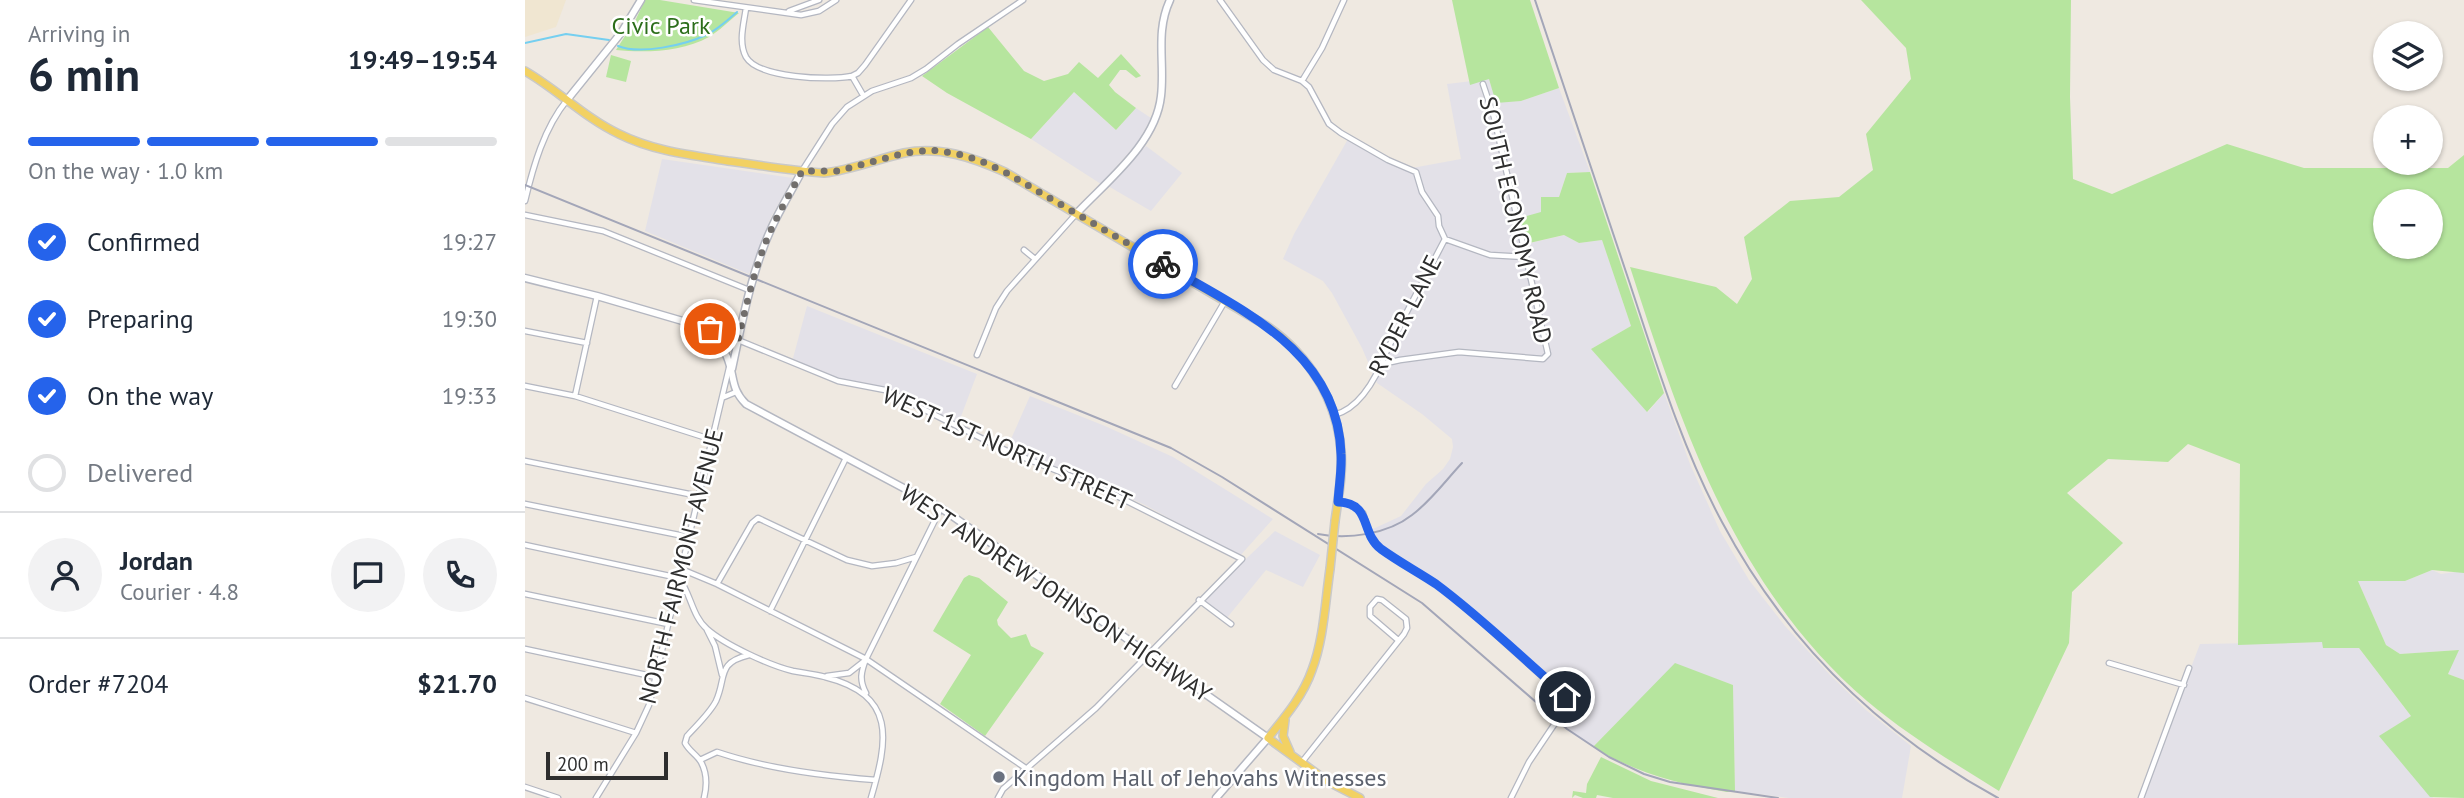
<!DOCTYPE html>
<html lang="en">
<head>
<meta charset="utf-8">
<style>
  :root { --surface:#fff; --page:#f2f2f3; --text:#1f2937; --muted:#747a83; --line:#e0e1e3; --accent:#2563eb }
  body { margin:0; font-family:"PT Sans",sans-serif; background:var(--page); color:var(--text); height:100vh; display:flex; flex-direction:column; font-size:26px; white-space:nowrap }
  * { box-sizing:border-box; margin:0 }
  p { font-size:23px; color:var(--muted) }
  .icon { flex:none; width:38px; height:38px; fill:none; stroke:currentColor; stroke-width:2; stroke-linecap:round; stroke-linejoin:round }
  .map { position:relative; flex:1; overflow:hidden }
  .sheet { display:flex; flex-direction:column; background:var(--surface); width:525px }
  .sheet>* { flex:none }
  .buttons { position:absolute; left:1848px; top:21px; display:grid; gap:14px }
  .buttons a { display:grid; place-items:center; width:70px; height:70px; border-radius:50%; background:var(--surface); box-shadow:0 2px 5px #0004; font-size:35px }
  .scale { position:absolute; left:21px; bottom:18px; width:122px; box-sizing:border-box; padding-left:7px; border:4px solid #2e2e2e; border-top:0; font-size:19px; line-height:24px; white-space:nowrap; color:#2e2e2e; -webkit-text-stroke:5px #fff; paint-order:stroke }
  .pin { position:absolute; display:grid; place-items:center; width:60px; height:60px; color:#fff; margin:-30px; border:4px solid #fff; border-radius:50%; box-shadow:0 2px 7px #0007 }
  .courier { position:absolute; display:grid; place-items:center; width:70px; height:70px; margin:-35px; border:5px solid #2563eb; border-radius:50%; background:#fff; color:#222; box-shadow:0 2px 9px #0007 }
  .overview em { font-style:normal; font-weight:800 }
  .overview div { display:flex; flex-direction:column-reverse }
  .overview { display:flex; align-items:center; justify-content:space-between; height:119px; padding:0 28px }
  h1 { font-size:46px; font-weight:800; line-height:52px }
  .bar { display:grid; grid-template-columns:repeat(4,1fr); gap:10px 7px; align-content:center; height:84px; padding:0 28px }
  .bar i { height:9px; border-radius:5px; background:var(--line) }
  .bar .on { background:var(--accent) }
  .bar p { grid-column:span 4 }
  .line { display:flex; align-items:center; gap:18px; padding:0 28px; border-top:2px solid var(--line) }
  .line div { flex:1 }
  .round { display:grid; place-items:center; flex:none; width:74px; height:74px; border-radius:37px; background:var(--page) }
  ol { padding:0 28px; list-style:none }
  li { display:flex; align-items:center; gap:21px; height:77px }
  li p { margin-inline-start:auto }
  li .icon { padding:7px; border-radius:50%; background:var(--accent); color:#fff; stroke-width:4 }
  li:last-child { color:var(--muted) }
  li i { width:38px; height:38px; border:4px solid var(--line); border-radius:50% }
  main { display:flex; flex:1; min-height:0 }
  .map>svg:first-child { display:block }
  .industrial { fill:#e3e1e8 }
  .education { fill:#f0e6d1 }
  .green { fill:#b6e59e; fill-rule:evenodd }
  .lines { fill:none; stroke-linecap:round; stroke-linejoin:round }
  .stream { stroke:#75cff0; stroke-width:2 }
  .street-casing { stroke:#b4b7c1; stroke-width:7 }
  .secondary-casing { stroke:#b4b7c1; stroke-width:9 }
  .primary-casing { stroke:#c9c9c9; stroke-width:10 }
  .street { stroke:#fff; stroke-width:4.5 }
  .secondary { stroke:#fff; stroke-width:6 }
  .primary { stroke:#f2d163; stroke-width:7 }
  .rail { stroke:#a3a6b8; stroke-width:2 }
  .primary-bridge-casing { stroke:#c9c9c9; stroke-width:10; stroke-linecap:butt }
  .primary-bridge { stroke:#f2d163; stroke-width:7 }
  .done { stroke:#726f6d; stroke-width:7; stroke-dasharray:0 12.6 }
  .route { stroke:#2563eb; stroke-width:9 }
  .worship-dot { fill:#6b7280; stroke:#fff; stroke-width:2.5 }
  .labels { text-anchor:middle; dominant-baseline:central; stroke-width:5; stroke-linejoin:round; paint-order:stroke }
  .park-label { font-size:24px; fill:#2c6e1b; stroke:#fff }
  .street-label { font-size:24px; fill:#2e2e2e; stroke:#fff }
  .worship-label { font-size:24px; fill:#5b616d; stroke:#fff; text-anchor:start }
</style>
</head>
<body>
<main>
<section class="sheet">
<div class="overview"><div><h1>6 min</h1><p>Arriving in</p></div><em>19:49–19:54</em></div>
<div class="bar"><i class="on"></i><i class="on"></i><i class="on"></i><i></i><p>On the way · 1.0 km</p></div>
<ol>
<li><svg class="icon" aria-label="check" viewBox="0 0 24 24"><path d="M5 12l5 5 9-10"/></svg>Confirmed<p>19:27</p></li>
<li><svg class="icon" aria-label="check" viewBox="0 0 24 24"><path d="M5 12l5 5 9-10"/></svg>Preparing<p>19:30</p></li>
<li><svg class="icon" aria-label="check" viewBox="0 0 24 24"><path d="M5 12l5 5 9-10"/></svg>On the way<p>19:33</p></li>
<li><i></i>Delivered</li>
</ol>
<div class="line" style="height:126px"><a class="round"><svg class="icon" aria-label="person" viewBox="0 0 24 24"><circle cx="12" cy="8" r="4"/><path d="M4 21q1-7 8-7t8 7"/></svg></a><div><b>Jordan</b><p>Courier · 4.8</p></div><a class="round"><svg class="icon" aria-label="chat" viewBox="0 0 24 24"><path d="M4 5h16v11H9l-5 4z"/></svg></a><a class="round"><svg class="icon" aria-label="phone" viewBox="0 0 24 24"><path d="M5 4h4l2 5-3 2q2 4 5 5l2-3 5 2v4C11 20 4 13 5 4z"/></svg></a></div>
<div class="line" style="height:91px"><div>Order #7204</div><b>$21.70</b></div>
</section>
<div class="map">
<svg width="1939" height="798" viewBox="0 0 1939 798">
  <rect width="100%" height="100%" fill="#efe9e1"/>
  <path class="industrial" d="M964,79L971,102L996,101L1034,88L1065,172L1042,173L1034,197L1017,212L1001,244L1040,235L1054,243L1077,240L1106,326L1066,349L1123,412L1139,393L1165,464L1195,531L1224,580L1260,626L1305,675L1341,710L1386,746L1377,798H1264L1210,791L1208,685L1150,664L1068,747L1033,721L1041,707L1040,697L948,614L950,611L877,557L860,548L850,537L848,529L876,516L901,484L918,469L925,459L928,447L927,439L897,414L852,383L837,348L807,293L798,281L758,259L769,234L823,139L869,163H877L887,168L936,159L922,84Z
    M549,92L591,130L611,108L626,118L613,142L576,184L506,139Z
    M621,146L657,173L626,211L583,186Z
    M137,159L268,178L246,217L224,274L120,231Z
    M282,306L452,374L432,427L360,390L313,381L267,362Z
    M505,396L580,426L648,457L748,519L714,557L622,506L566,480L482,448Z
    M750,531L795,555L778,587L741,570L701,619L677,601Z
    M1907,570L1916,574L1939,571V680L1923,674L1933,650L1875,654L1861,645L1833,581H1880Z
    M1798,642L1799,648H1834L1886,716L1855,736L1908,798H1616L1675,644Z"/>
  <path class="education" d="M0,0H41L31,27L0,37Z"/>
  <path class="green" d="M120,0H135L214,13C204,21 194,31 184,37C157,52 120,53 91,50L111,19Z
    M927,0H1005L1034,88L996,101L971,103L964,79L945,85Z
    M1336,0H1546L1545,97L1548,179L1587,194L1702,144L1779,168H1923L1939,155V573L1907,570L1880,581H1833L1861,645L1875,654L1934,650L1923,674L1939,680V798L1905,797L1854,736L1886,716L1834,648H1798L1797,642L1713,645L1715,464L1663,444L1643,462L1583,459L1542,493L1598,543L1547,592L1544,643L1474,791C1429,763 1382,735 1342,701C1209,587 1157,427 1105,267L1191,287L1212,304L1227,279L1219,237L1265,201L1314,197L1348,170L1341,134L1386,79L1381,48ZM1860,201H1906V247H1860Z
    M463,27L499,71L519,81L543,74L554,62L573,78L596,54L616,76L611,78L601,70H595L584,85L590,92L611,108L591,130L549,92L506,139L422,93L397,76Z
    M86,55L106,61L101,82L81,77Z
    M1065,172L1139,393L1122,412L1066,349L1106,326L1077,240L1054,243L1039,235L1000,244L995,218L1016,212V197H1034L1042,173Z
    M444,575L454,578L483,602L472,620L473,625L486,638L501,634L506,646L519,653L460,736L415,704L446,655L408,631L439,578Z
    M1150,663L1208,685L1210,791L1202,792C1153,784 1111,773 1068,747Z
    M1076,757L1126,781L1193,798H1088L1072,795L1071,798H1058L1050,795L1047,798L1048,791L1061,793L1062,784Z"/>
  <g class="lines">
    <path class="stream" d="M0,43L41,34L84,40
      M93,46C115,55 160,45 181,35C192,30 203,20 212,12"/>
    <defs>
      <path id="street" d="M169,0L276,15L294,11L311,0
        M695,0L738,60L749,70L777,81L784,87L804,124L816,133L863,160L891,172L897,192L913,216L914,226L920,239
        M221,8C219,23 213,42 221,57C233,78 305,81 327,76
        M264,11L294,0
        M777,81L797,48L819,0
        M338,95L327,76L333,73L340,65L386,0
        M277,171L307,124L322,107L347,91L386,78L401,69L433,44L498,0
        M0,201C8,167 19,128 42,100
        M0,215L78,231L224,290
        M920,239L965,255L1000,257
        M499,250L510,259
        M0,331L62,343
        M213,340L313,381L360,390L482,451L576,488L717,559L571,708L478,789L473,798
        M452,355L471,308L482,291L552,213
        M857,364L875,360L934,352L1018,359L1023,354L969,117L958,84
        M0,386L50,396L188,440
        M650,386L700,301
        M50,396L72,296
        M199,397L211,392
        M809,415C837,408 854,372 863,348L920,239
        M0,461L174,496
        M814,502L826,504L838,513L845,537L854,548L911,584L939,606L1040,697L1041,707L1004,762L986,798
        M0,504L164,537
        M0,545L154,578
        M156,569L192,584L341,659L502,769
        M154,578C166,594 167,616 182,629C200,645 246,666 268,671C279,673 290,674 300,677C372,695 363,740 346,798
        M192,584L227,523L233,518L322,560L347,566L371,563L391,557
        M0,594L143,624
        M674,600L706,624
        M245,611L321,458
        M182,630L190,646L197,675
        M0,649L131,677
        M1584,663L1659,685
        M302,676L324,673L338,662
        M341,693C334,680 336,672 341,659L416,508
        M0,698L111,733
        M175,760L192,752C242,769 298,776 351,780
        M777,762L879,634L882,628L881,619L857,600L852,599L845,607V616L873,640
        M0,787L33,798
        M71,798L111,733L124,705L204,368
        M179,798C182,786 182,773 176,762C172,755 164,751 160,743L162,736C171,726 185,713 191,701C202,677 191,663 224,655
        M1616,798L1664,668"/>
      <path id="secondary" d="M42,100L96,33L116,0
        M552,213C583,180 631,143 636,96C640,63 630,32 645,0
        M0,278L72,296L185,329L213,340
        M181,330C189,338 198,346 202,357C210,376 205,388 221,404L416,508L743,738L691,798
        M207,369C217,322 226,273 246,229C255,209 267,190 277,171"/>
      <path id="primary" d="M0,71C33,90 60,118 94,134C128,151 165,155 203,161C235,165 267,171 299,173C327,170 352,159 379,153C415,146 447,157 480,172L742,326C784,355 812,400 816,451C818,474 813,499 810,521
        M805,569C800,603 799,638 787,670C778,696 760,717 743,738L802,781L835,798
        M760,720L758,736L765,752"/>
    </defs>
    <use href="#street" class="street-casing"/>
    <use href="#secondary" class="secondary-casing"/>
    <use href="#primary" class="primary-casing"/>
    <use href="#street" class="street"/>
    <use href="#secondary" class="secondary"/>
    <use href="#primary" class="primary"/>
    <path class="rail" d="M1010,0C1041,93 1072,187 1104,281C1131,362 1156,446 1197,522C1261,642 1354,733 1473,798
      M0,185L646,448L697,477L897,603L1042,729L1084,757L1119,774L1145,782L1253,798
      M793,534C823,540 863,534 887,515C906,501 921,480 937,463"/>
    <defs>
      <path id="primary-bridge" d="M805,569L810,521"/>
    </defs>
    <use href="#primary-bridge" class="primary-bridge-casing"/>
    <use href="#primary-bridge" class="primary-bridge"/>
  </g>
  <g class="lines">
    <path class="done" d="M185,329L181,330L199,350L213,340C222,303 230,265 246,230C255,210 267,190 277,171H313L380,153L405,150L429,153L454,160L480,172L638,264"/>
    <path class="route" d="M638,264C714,309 813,350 816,454C817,469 814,486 813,502C847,503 835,533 856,549C874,562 893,572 911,584C953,615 991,652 1030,686L1040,697"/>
  </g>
  <circle class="worship-dot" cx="474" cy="777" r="7"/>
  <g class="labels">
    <g class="park-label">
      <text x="136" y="25">Civic Park</text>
    </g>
    <g class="street-label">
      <text transform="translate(991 220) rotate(77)">SOUTH ECONOMY ROAD</text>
      <text transform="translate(880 315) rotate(-63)">RYDER LANE</text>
      <text transform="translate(482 448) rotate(24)">WEST 1ST NORTH STREET</text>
      <text transform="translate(156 566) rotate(-76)">NORTH FAIRMONT AVENUE</text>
      <text transform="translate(531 593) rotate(34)">WEST ANDREW JOHNSON HIGHWAY</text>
    </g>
    <g class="worship-label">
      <text x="488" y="777">Kingdom Hall of Jehovahs Witnesses</text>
    </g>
  </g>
</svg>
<div class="buttons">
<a><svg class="icon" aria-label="layers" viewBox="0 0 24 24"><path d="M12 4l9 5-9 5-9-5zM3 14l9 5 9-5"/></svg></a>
<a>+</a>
<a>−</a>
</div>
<div class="scale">200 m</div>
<div class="pin" style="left:185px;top:329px;background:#ea580c"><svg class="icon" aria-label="bag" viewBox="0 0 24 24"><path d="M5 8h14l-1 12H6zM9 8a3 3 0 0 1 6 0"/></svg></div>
<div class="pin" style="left:1040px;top:697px;background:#1f2937"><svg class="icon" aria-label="home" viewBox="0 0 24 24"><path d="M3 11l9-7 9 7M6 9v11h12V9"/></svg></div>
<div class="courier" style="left:638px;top:264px"><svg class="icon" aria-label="bike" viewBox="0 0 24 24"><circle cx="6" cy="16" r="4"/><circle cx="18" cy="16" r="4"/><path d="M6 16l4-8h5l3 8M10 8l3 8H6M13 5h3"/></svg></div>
</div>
</main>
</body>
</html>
